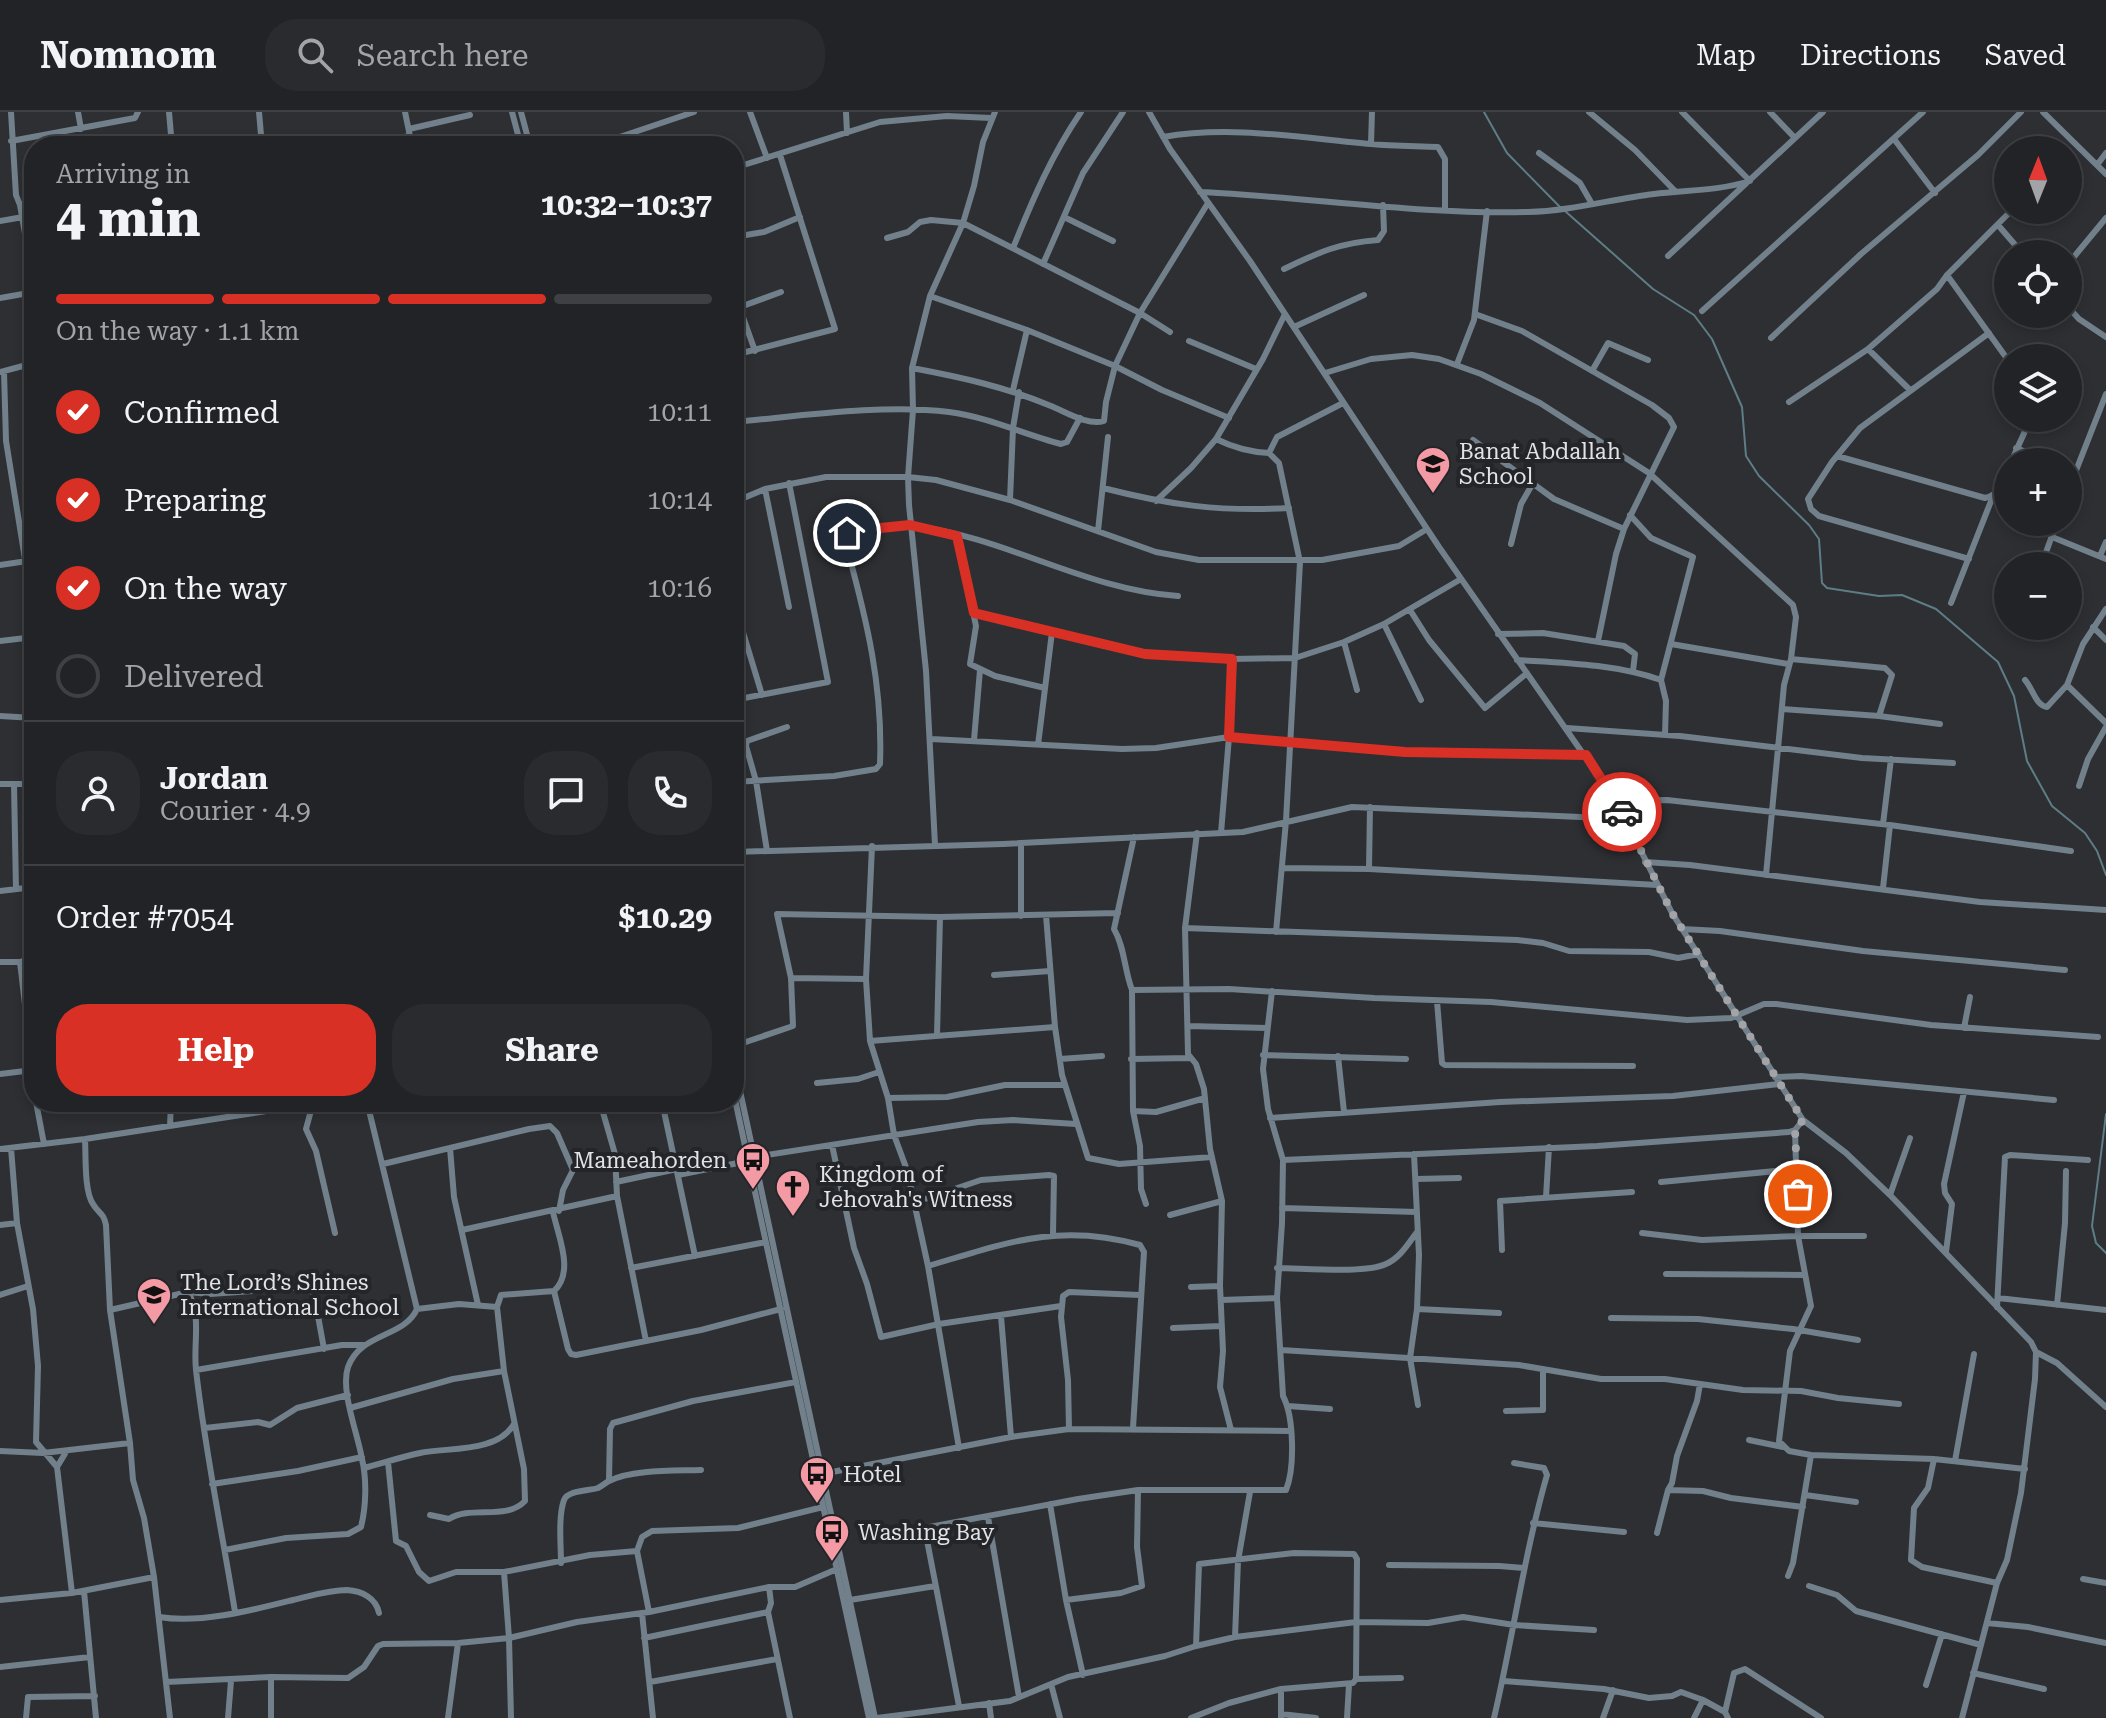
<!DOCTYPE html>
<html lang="en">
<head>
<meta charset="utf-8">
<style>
  :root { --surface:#222326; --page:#2a2b2e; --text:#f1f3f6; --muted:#a2a4a7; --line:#3f4043; --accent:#d93025 }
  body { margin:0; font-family:"Roboto Serif",serif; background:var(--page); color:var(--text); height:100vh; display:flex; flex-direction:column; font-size:30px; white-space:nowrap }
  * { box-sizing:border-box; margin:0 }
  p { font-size:26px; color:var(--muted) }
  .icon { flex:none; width:44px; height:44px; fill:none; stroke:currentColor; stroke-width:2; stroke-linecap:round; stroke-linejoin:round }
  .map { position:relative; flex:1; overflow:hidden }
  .sheet { position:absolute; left:24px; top:24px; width:720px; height:976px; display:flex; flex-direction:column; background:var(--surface); border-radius:32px; box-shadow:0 4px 12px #0003,0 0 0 2px var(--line) }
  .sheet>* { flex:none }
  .needle { width:52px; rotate:1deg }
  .controls { position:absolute; left:1994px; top:24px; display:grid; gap:16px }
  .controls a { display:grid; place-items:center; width:88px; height:88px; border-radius:50%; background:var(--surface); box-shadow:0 4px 12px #0003,0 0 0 2px var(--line); font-size:40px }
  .pin { position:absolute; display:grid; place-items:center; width:68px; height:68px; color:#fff; margin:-34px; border:4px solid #fff; border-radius:50%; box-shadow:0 2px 8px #0007 }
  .courier { position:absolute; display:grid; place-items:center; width:80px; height:80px; margin:-40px; border:6px solid #d93025; border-radius:50%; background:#fff; color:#222; box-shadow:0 2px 10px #0007 }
  .summary em { font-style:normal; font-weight:700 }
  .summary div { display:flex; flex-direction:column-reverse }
  .summary { display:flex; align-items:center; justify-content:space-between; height:136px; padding:0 32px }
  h1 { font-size:52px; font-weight:700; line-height:60px }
  .bar { display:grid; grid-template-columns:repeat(4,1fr); gap:12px 8px; align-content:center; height:96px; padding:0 32px }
  .bar i { height:10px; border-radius:6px; background:var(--line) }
  .bar .current { background:var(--accent) }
  .bar p { grid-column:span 4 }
  .line { display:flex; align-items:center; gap:20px; padding:0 32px; border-top:2px solid var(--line) }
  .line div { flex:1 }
  .round { display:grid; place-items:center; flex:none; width:84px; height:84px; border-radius:32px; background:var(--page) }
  ol { padding:0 32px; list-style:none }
  li { display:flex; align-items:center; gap:24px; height:88px }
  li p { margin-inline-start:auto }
  li .icon { padding:8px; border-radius:50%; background:var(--accent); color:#fff; stroke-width:4 }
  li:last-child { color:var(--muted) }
  li i { width:44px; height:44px; border:4px solid var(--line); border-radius:50% }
  .action { display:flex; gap:16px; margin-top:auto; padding:16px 32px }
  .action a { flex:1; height:92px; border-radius:32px; background:var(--accent); color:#fff; font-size:32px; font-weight:700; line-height:92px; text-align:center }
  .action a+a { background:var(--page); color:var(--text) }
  header { display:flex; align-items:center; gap:48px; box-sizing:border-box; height:112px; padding:0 40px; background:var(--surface); border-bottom:2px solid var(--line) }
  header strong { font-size:38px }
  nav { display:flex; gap:44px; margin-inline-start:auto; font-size:28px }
  .search { width:560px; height:72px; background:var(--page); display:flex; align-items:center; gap:20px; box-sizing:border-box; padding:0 28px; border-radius:32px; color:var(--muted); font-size:30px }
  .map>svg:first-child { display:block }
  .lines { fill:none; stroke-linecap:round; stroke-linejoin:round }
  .stream { stroke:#5e7d86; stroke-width:2 }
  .minor { stroke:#71808b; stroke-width:6 }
  .done { stroke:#a3a4a7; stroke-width:8; stroke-dasharray:0 14.4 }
  .route { stroke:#d93025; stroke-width:10 }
  .labels { text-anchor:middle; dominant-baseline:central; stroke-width:8; stroke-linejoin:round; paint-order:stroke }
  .poi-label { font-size:22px; fill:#e2e3e6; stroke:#232529; text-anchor:start }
</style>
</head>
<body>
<header>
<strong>Nomnom</strong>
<div class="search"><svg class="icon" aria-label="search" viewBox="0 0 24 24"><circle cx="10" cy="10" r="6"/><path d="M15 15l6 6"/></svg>Search here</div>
<nav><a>Map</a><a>Directions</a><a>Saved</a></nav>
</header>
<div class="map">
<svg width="2106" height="1606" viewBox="0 0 2106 1606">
  <rect width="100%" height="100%" fill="#2d2f33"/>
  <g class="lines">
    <path class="stream" d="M1484,0L1507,41L1560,95
      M1565,99L1653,177L1694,203L1712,227L1742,295L1746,344L1759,364L1809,413L1819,427L1822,471L1827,476L1879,484L1902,483L1936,497L1998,550L2014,584L2027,649L2052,694L2085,721L2097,739L2106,763
      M2106,1002L2092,1114L2096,1131L2106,1141"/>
    <path class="minor" d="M11,0L16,83L20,93
      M78,0L81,17
      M169,0L172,34
      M259,0L262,34
      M405,0L412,34
      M512,0L521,34
      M521,0L530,34
      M750,0L767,46
      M846,0L847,21
      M1149,0L1170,37L1250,149L1439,435L1616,689L1672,801L1803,1008L1846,1041L1890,1083L2031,1230L2036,1240L2035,1267L2021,1381L2007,1448L1997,1471L1962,1606
      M1589,0L1635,38L1676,80
      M1770,0L1795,26
      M2043,0L2106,62
      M409,17L470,3
      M1163,25C1231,13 1302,26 1371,32C1393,34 1416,34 1438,35L1445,47V98
      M1894,27L1935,81
      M11,29L135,6L138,0
      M1371,32L1372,0
      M363,34L409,24
      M593,34L694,0
      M1539,41L1580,71L1592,92
      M2097,53L2106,41
      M734,56L880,10L947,4L991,6
      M1200,80C1309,85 1419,103 1528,100C1571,99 1612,87 1654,82C1688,78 1717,79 1750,69L1682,0
      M34,89L20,93L34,173
      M1064,105L1113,129
      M0,109L23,105
      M1998,113L2023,142
      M734,125L764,120L800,105
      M887,126L908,120L920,110L931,108L963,111L1140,201L1170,220
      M1013,136C1032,89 1052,42 1081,0
      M1668,144L1823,0
      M1043,152L1083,61L1123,0
      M2068,152L2106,106
      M1284,157C1319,140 1339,131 1378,128L1384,119L1383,93
      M1947,163L2008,248
      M734,180L755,239
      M930,184L1027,218L1115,254L1162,278L1229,306
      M0,186L34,180
      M740,195L781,180
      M2068,195L2079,207L2106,225
      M1702,199L1923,0
      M1475,202L1522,219L1652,293L1669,306L1674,315L1624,417L1616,442L1598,529
      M1294,215L1364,183
      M1771,226L1861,142L1978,43L2021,0
      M1189,229L1256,257
      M1868,237L1910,278
      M734,243L835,217L780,43
      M1457,252L1474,208L1487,99
      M912,256C960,265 1006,275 1051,294C1066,300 1088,314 1104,309L1106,290L1115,254L1140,201L1208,91
      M1592,259L1608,231L1648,248
      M0,260L34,251
      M4,260L6,329L25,447
      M1325,261L1371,247L1412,243L1439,247L1481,262L1540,291L1649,361L1793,493L1796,505L1791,547
      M1013,278L1027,218
      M1789,290L1868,237L1937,177L1947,163L2012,98
      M734,310C801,304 882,292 949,300C988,305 1023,322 1061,332L1067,330L1080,306
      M1216,327C1234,336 1249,340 1269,341L1279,351L1300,450L1286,709L1276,820
      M1473,328L1554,387L1624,417
      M2016,336L2051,350
      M1269,341L1277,325L1343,291
      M1837,344L1985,386C2001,382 2002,371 2008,357
      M2011,350L2031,306
      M1103,376C1169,393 1220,400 1289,396
      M765,377L789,495
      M2068,379L2106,282
      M1010,388L1013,316L1019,280
      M1156,389L1191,356L1216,327L1263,247L1285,202
      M734,390L765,377L826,365H908L936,368L1010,388L1156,440L1199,448H1322L1399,434L1427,417
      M1630,403L1651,426L1693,445L1661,568
      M1098,419L1108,325
      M957,424L976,514L970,552L995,564L1045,576
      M2052,425L2106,447
      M1511,432L1521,392L1533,371
      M2100,444L2106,430
      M1969,447L1819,404L1811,397L1808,387L1832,350L1860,316L1989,221
      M0,453L34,448
      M2041,454L2057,410
      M734,478L742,517L762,583
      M1951,491L1993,384
      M2106,497L2083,532L2067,573L2106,611
      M1410,498L1429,528L1485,596L1527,561
      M974,501L1106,534L1163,544L1232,547L1295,546L1344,530L1384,512L1461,467
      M1384,512L1421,588
      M2093,515L2106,528
      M2016,516V514
      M1498,522L1543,521L1624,534L1635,542L1633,559
      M0,529L34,525
      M1344,530L1357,578
      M1671,532L1788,552
      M1517,548C1566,551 1614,552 1661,568L1666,589L1665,623
      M2025,568C2033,577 2036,594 2047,595L2067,573
      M734,588L828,570L789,371
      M1782,597L1879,604L1940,612
      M0,604L34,606
      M1567,616L1680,624L1862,646L1953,651
      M931,627L1122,637L1156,636L1229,625L1405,640L1586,643
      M974,628L980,558
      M1038,633L1052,520
      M734,670L834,664L876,657L880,652C883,575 867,509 847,436L845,426L851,419C871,417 893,412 912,414C1004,424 1085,478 1178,484
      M0,672H34
      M14,672L16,777
      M2079,674L2088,647L2106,615
      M1616,689L1667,688L1890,713L2071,739
      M1883,712L1891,647
      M1197,721L1185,816L1188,942L1196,952L1204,977L1210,1037L1222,1089L1220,1174L1223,1239L1220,1275L1231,1318
      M1221,721L1229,625L1232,547
      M1134,725L1114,817C1125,836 1124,857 1132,878L1133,999L1140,1034L1141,1077L1146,1092
      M1021,731V804
      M935,733L926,559L909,393L908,365L913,298L912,256L930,184L963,111L974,74L983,30L995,0
      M872,734L866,867L870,929L888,986L894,1023L907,1058L928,1154L959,1336
      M767,739L756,669L746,634L747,629L787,615
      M734,740L1003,732L1243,720L1352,695L1625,707
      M1645,750L1690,753L1980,790L2106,798
      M1282,756L1369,757L1657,773
      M1369,757L1370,695
      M1766,763L1784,573L1791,547L1885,556L1892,563L1879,604
      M1883,776L1890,713
      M0,779L34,775
      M1046,803L1055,915L1062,963L1088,1046L1119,1052L1212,1045
      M1185,816L1517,828L1543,831L1569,839L1649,840L1678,846L1699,842
      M1682,817L1720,819L1863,839L2065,858
      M0,850H20L34,845
      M20,850L34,969
      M994,863L1050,859
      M791,866L866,867
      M1132,878L1229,877L1374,886L1491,890L1687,908L1731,906L1764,892H1776L1931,913L2098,925
      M1437,889L1442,951L1445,953L1633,954
      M1188,914L1267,916
      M1964,916L1970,885
      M937,923L940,805
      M870,929L1055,915
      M734,934L793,914L791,866L777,802L940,805L1118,801
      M1263,943L1406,947
      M1338,944L1344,1000
      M1060,947L1102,944
      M1131,947L1190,946
      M734,951L875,1606
      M0,962L33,958
      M1775,965L1801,964L2054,988
      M817,971L858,967L879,960
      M734,983L869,1606
      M888,986L947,985L1005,973H1064
      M36,990L44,1032
      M600,990L615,1042L617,1084L646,1229
      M662,990L695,1144
      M313,991L306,1017L316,1039L335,1121
      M1133,999L1156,1000L1205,986
      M1270,1006L1500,990L1673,984L1779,972
      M170,1014L171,990
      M85,1027C86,1043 84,1079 93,1092C98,1101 104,1101 106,1113L110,1198L130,1331L133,1368L144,1406L154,1465L170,1606
      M832,1033L854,1136L867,1172L881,1225L939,1212L1061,1194
      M11,1036L17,1111L33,1197L38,1254L36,1330L57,1355
      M450,1036L454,1085L478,1193
      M0,1037L85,1027L325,990
      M1414,1042L1419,1143L1417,1197L1410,1246L1418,1293
      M754,1045L978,1010L1013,1008L1076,1012
      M1283,1048L1597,1034L1789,1020L1795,1018L1803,1008
      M383,1052L529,1017L550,1014L557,1021L573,1058L563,1078L559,1099
      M678,1063L748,1049
      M1416,1067L1459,1066
      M616,1070L677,1057
      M1661,1070L1797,1057
      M1890,1083L1910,1026
      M1546,1085L1549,1035
      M913,1091L981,1068L1049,1063L1054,1064L1053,1122
      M1282,1096L1417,1100
      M553,1100C558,1124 575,1160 554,1179
      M1170,1103L1222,1089
      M0,1113L17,1111
      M462,1118L617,1084
      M1642,1121L1702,1128L1798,1124H1864
      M1502,1138L1500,1089L1632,1080
      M1946,1140L1952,1092L1945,1081L1944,1072L1964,980
      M928,1154C1006,1131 1059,1110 1140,1133L1144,1140L1133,1316
      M631,1156L766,1130
      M1277,1156C1302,1156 1366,1162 1386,1152C1400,1146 1408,1132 1417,1120
      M1666,1162L1805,1163
      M1191,1175L1220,1174
      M188,1180C202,1204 193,1231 196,1258C205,1339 222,1419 235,1500
      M0,1183L28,1174
      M1998,1186L2106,1198
      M1221,1188L1277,1186
      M2057,1193L2065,1111L2066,1059
      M1997,1195L2005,1045L2010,1043L2088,1048
      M417,1197L459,1192L497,1195
      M1417,1197L1499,1201
      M110,1198L188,1180L210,1182L307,1175L314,1182L324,1237
      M1001,1204L1011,1325
      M1611,1206L1698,1207L1793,1217L1858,1228
      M1173,1216L1221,1214
      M1281,1238L1519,1253L1601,1267H1665L1743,1278L1801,1279L1838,1286L1899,1292
      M2036,1240L2057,1251L2106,1295
      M196,1258L342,1233H363
      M1288,1294L1330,1297
      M350,1296L453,1267L504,1259
      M1506,1299L1543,1298V1257
      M205,1316L258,1310L270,1313L297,1296L348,1283
      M1069,1317L1068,1268L1061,1205L1063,1184L1069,1180L1140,1183
      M1749,1328L1783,1335
      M0,1339L43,1341L130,1331
      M66,1340L57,1355L72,1481
      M1811,1343L1934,1347L2025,1357
      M1934,1347L1928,1376L1914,1396L1911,1448L1922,1455L1997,1471
      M1955,1349L1974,1242
      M388,1350L396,1429L406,1434L419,1460L429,1469L456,1460H504L590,1443L637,1439L642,1425L652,1419L738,1416L823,1395
      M364,1356C383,1351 401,1345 420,1341C449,1335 497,1341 514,1312
      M822,1362L1011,1325L1069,1317L1290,1319
      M609,1369L610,1317L613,1311L693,1289L796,1270
      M212,1372L298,1359L362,1345
      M1668,1378L1703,1379L1731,1386L1803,1395
      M1805,1383L1856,1390
      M1050,1392L1066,1488L1083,1563
      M430,1403L449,1407C471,1393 506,1409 525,1389L524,1357L504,1259L497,1195L501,1183L554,1179L568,1237L571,1242L576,1243L701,1218L781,1197
      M988,1405L1019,1585
      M1533,1411L1624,1420
      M925,1418L959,1594
      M1657,1421L1668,1378L1672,1371L1677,1344L1697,1289L1700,1272
      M887,1423L1078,1387L1138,1378H1286C1295,1356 1294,1305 1283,1284L1277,1186L1282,1111L1283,1048L1268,997L1263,957L1272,879
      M225,1438L286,1426L348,1422L361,1415C366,1395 367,1368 362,1347C358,1322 340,1279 348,1255C361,1220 404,1226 417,1197L367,990
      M637,1439L649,1500
      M561,1451C561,1433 558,1405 564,1388C568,1378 589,1379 598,1376C602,1374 605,1371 609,1369C632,1357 676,1359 701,1358
      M1389,1453L1499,1454L1524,1456
      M504,1460L509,1526L511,1606
      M1788,1464L1793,1451L1811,1343L1789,1339L1779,1329L1790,1239L1811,1194L1798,1124L1795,1018
      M2083,1467L2106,1471
      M1809,1474L1837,1483L1856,1499L1981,1533
      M769,1475L771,1491L768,1500L790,1606
      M84,1479L96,1606
      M0,1488L72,1481L154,1465
      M850,1488L935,1474
      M1066,1488L1121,1481L1142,1474L1137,1435L1138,1378
      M642,1501L653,1606
      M159,1505C200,1512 253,1498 293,1488C311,1484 328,1478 347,1478C362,1479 376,1486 379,1501
      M1987,1511L2028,1515L2106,1531
      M1235,1525L1238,1449L1250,1380
      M644,1526L768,1500
      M0,1555L90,1545
      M1973,1561L2044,1577
      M271,1565V1606
      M1356,1567L1401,1566
      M1504,1569L1604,1577L1649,1586L1672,1584L1681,1580L1703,1588L1694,1606
      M166,1570L271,1565L348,1566L364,1555L378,1534L383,1532L458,1531L509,1526L577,1510L649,1500L769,1475H795L837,1457
      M650,1570L777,1547
      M1051,1572L1060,1606
      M1926,1573L1942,1522
      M1703,1588L1725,1600L1728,1606
      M989,1591L991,1606
      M1725,1600L1734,1561L1745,1557L1821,1606
      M1281,1602L1316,1606
      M26,1606L28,1585L95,1584
      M228,1606L231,1569
      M448,1606L458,1531
      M877,1606L1010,1589L1068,1565L1165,1544L1196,1534L1235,1525L1356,1510L1428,1511L1463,1505L1514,1513L1594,1518
      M1191,1606L1229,1591L1281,1577L1353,1571L1356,1567L1357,1447L1354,1442L1294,1441L1199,1452L1196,1534
      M1281,1606V1577
      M1347,1606L1349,1573
      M1494,1606C1513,1525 1524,1443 1547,1363L1544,1356L1514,1351
      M1603,1606L1613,1578"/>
  </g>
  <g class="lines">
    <path class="done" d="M1622,700L1672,801L1803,1008L1795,1018L1798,1082"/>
    <path class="route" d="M847,421L851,419L910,413L957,424L974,501L1145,542L1232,547L1229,625L1405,640L1586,643L1622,700"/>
  </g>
  <defs>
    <symbol id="school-pin" viewBox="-11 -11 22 30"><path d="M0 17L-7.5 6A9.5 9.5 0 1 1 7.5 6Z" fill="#f49aa5" stroke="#232529"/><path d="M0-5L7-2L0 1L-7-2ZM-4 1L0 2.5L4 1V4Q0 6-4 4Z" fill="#111"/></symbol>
    <symbol id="bus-pin" viewBox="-11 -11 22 30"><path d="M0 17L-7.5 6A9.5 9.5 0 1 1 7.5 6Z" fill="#f49aa5" stroke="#232529"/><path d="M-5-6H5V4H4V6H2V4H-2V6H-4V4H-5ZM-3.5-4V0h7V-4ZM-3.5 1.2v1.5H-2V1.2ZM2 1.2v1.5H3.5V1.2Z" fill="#111"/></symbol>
    <symbol id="church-pin" viewBox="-11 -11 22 30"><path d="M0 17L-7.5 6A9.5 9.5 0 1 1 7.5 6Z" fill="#f49aa5" stroke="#232529"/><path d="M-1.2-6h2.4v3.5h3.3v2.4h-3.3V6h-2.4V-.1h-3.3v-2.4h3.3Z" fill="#111"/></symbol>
  </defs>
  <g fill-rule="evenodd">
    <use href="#school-pin" x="1413" y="332" width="40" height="54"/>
    <use href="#bus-pin" x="733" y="1028" width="40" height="54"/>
    <use href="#church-pin" x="773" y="1055" width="40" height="54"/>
    <use href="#school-pin" x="134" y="1163" width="40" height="54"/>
    <use href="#bus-pin" x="797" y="1342" width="40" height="54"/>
    <use href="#bus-pin" x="812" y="1400" width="40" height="54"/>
  </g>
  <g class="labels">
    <g class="poi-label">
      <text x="1459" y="339">Banat Abdallah<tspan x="1459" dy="25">School</tspan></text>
      <text x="727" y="1048" text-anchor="end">Mameahorden</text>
      <text x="819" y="1062">Kingdom of<tspan x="819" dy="25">Jehovah's Witness</tspan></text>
      <text x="180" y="1170">The Lord’s Shines<tspan x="180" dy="25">International School</tspan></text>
      <text x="843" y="1362">Hotel</text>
      <text x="858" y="1420">Washing Bay</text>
    </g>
  </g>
</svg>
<div class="controls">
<a><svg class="needle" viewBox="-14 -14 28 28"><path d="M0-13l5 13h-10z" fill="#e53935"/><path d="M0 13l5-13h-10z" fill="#a2a4a7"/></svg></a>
<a><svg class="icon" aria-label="locate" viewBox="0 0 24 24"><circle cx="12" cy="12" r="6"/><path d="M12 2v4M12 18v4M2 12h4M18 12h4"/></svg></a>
<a><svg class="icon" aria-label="layers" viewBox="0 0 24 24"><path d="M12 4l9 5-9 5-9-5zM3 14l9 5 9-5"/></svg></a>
<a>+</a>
<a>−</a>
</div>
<div class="pin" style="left:1798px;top:1082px;background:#ea580c"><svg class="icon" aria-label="bag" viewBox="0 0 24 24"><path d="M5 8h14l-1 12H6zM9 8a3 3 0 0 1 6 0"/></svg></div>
<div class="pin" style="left:847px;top:421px;background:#1f2937"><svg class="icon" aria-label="home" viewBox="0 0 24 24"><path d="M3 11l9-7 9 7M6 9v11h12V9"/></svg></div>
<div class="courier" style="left:1622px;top:700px"><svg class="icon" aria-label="car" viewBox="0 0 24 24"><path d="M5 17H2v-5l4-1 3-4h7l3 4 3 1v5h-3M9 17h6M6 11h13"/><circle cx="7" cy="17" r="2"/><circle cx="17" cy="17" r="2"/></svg></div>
<section class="sheet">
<div class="summary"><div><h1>4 min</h1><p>Arriving in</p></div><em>10:32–10:37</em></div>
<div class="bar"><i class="current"></i><i class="current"></i><i class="current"></i><i></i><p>On the way · 1.1 km</p></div>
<ol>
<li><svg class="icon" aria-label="check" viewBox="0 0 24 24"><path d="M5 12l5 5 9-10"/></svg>Confirmed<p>10:11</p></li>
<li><svg class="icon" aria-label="check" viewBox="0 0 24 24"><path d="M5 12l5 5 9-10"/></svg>Preparing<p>10:14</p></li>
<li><svg class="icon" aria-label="check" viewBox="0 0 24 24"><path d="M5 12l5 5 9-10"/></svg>On the way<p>10:16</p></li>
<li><i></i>Delivered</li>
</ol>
<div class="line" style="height:144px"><a class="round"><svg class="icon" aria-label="person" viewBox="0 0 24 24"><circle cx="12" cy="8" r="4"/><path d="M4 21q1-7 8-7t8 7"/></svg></a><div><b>Jordan</b><p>Courier · 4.9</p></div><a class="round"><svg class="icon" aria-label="chat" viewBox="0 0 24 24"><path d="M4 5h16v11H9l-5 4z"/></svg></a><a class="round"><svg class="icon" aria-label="phone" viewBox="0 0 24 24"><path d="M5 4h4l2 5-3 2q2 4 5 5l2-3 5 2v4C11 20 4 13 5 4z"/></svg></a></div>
<div class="line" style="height:104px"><div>Order #7054</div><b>$10.29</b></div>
<div class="action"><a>Help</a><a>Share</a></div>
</section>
</div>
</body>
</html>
